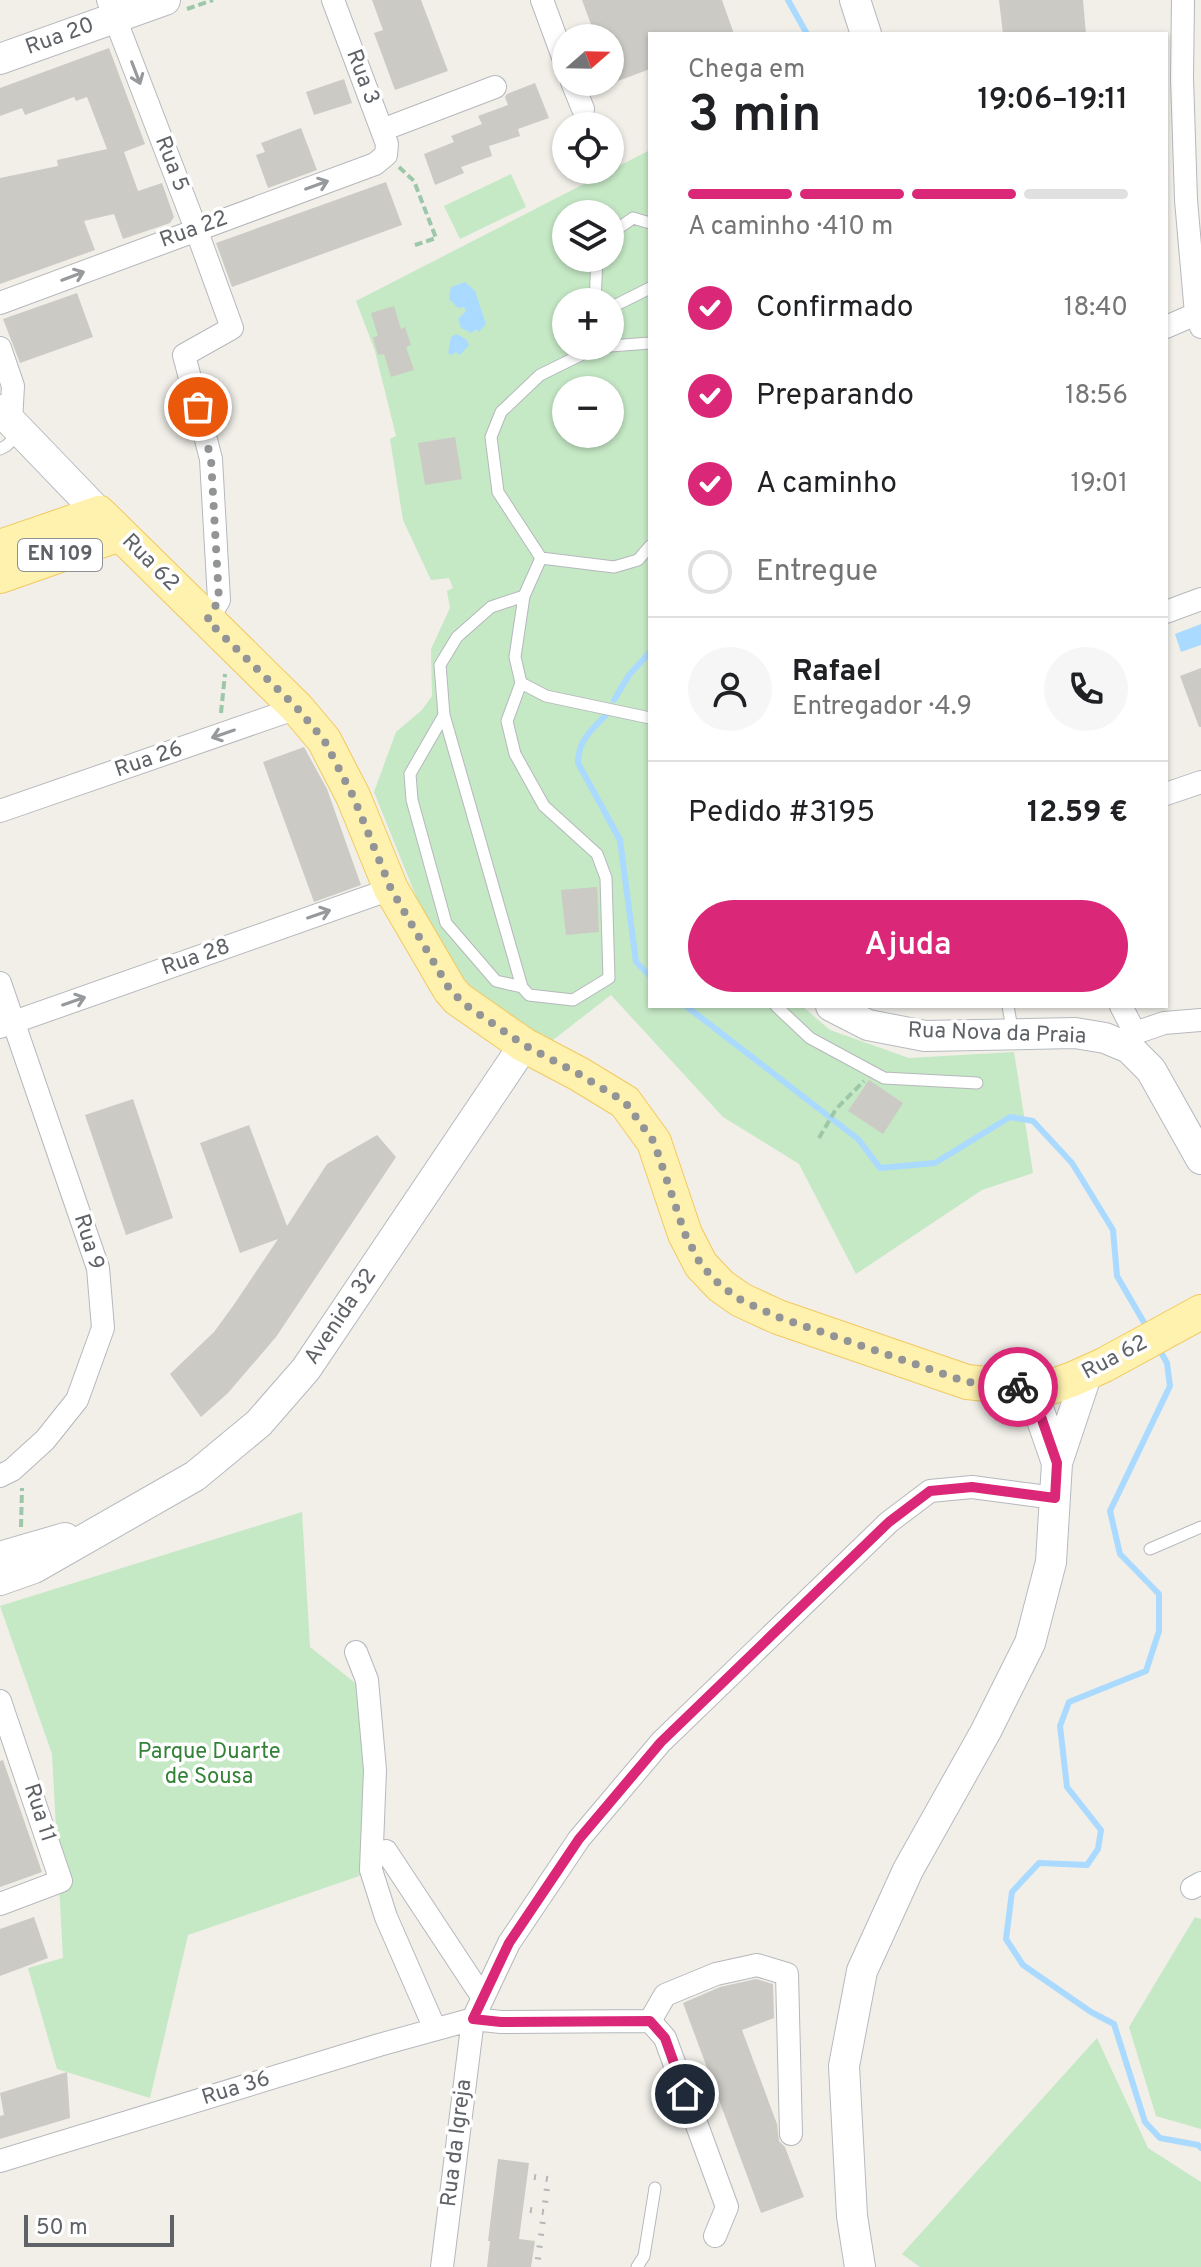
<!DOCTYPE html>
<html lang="pt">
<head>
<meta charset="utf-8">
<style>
  :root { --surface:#fff; --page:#f6f6f6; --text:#202124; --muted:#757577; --line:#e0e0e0; --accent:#db2777 }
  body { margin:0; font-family:Overpass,sans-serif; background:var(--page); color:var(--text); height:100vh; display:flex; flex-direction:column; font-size:30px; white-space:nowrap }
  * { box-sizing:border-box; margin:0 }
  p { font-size:26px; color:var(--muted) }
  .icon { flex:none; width:44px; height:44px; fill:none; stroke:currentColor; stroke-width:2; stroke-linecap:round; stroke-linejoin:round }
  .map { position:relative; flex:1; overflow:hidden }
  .sheet { position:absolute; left:648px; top:32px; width:520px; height:976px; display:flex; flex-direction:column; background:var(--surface); border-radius:0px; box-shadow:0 2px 6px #0004 }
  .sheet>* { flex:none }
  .needle { width:52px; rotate:70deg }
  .buttons { position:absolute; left:552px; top:24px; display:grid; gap:16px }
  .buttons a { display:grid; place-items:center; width:72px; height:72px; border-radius:50%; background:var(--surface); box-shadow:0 2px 6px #0004; font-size:40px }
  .scale { position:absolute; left:24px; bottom:20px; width:150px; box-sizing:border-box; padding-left:8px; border:4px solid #5f6368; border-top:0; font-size:22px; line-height:28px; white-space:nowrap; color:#5f6368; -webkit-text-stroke:6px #fff; paint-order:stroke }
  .pin { position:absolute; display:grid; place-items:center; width:68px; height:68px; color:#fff; margin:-34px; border:4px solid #fff; border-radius:50%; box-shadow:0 2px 8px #0007 }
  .courier { position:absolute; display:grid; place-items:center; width:80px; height:80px; margin:-40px; border:6px solid #db2777; border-radius:50%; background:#fff; color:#222; box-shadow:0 2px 10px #0007 }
  .summary em { font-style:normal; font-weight:600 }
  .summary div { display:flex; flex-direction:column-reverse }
  .summary { display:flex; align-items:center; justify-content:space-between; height:136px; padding:0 40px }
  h1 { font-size:52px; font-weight:600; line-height:60px }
  .bar { display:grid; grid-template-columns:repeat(4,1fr); gap:12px 8px; align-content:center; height:96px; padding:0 40px }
  .bar i { height:10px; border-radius:6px; background:var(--line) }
  .bar .selected { background:var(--accent) }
  .bar p { grid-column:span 4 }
  .line { display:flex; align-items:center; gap:20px; padding:0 40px; border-top:2px solid var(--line) }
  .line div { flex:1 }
  .round { display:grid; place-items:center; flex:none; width:84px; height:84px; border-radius:42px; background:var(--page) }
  ol { padding:0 40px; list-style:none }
  li { display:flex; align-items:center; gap:24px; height:88px }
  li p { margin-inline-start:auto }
  li .icon { padding:8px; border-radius:50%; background:var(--accent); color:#fff; stroke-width:4 }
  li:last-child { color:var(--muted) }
  li i { width:44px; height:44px; border:4px solid var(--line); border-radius:50% }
  .button { display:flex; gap:16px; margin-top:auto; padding:16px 40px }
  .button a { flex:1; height:92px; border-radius:48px; background:var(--accent); color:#fff; font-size:32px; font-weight:600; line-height:92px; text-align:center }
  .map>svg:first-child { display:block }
  .green { fill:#c5e8c5; fill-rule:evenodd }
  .water { fill:#aadaff }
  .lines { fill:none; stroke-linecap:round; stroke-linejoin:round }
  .stream { stroke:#aadaff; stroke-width:6 }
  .building { fill:#cccac5 }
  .lane-casing { stroke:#b5b8bc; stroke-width:13 }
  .street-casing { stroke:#b5b8bc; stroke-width:24 }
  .secondary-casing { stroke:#b6babf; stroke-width:32 }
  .primary-casing { stroke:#f2c960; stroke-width:36 }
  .path { stroke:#9cc7a9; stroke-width:4; stroke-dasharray:8 4; stroke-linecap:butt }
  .lane { stroke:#fff; stroke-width:11 }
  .street { stroke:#fff; stroke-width:22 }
  .secondary { stroke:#fff; stroke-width:30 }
  .primary { stroke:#fff2af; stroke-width:34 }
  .rail { stroke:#b6b7b8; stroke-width:6; stroke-dasharray:2 10; stroke-linecap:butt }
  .oneway { stroke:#979a9d }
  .done { stroke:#929495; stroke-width:8; stroke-dasharray:0 14.4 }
  .route { stroke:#db2777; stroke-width:10 }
  .labels { text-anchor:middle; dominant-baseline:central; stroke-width:7; stroke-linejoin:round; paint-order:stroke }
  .shield { fill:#fff; stroke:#8f9295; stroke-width:2 }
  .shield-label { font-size:20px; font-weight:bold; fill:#5f6368 }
  .street-label { font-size:22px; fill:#5f6368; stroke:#fff }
  .park-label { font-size:22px; fill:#348238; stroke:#fff }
</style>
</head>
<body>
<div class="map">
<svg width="1201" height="2267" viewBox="0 0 1201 2267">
  <rect width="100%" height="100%" fill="#f1efe8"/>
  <path class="green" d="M650,150V1006H802L830,1030L909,1058L1014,1052L1033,1173L982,1190L856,1274L799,1164L723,1117L611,995L549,1043L495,1012L438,951L374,792L396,732L422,710L432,696L431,649L450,608L447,591L453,588L449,578L431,580L403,520L390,439L396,436L375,351L356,301ZM566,214H610V258H566ZM566,302H610V346H566ZM566,390H610V434H566Z
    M511,174L526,207L460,239L444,206Z
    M302,1512L310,1647L364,1690L365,1874L188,1935L150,2098L57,2069L28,1968L63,1958L52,1754L0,1606Z
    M1195,1917L1201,1919V2129L1156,2116L1129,2027Z
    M1097,2038L1148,2148L1201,2182V2267H920L902,2254Z"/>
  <path class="water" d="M465,282L475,291L486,324L479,332L476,329L472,333L461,328L458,319L466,311L464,307L458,308L449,299L451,287Z
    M457,334L467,340L469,345L460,355L456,352L452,355L448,353L451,337Z
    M1201,624V645L1181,652L1175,634Z"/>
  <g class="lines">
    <path class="stream" d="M788,0L807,34
      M614,700L629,675L650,652
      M606,715C591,730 578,741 578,763L620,840L636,962L650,976
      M686,1006L858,1139L880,1168L935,1163L1010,1117L1033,1121L1072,1163L1113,1230L1117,1276L1149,1331
      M1158,1347L1167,1363L1170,1386L1110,1511L1120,1554L1159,1594V1631L1146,1671L1069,1702L1060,1726L1067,1787L1101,1830L1098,1849L1087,1865L1039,1863L1012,1892L1006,1939L1023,1965L1091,2012L1114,2024L1145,2122L1160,2138L1198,2145L1201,2148"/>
  </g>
  <path class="building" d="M372,0H421L448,71L395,90L374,33L383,30Z
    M582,0H722L734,34H650V69L610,84V38H596Z
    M999,0H1083L1086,34H1003Z
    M109,48L145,144L124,152L138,191L162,183L174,217L170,223L123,239L114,214L84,221L95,250L0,284V178L58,166L57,160L107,149L87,97L76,101L74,97L25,115L22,108L0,116V88Z
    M344,79L352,103L314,115L306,92Z
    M535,83L549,118L518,129L520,136L489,146L492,156L461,167L464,173L435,185L424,154L454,142L451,136L482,124L478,116L508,105L505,97L507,94Z
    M301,128L317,170L268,188L256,155L265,152L261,143Z
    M386,182L402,225L232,287L216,243Z
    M77,293L93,337L20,363L3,319Z
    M394,306L401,329L405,327L411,345L406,347L414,370L391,377L384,354L378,355L373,337L378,336L371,313Z
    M455,437L462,479L425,485L418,443Z
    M1201,668V727H1199L1180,676Z
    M304,747L327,789L361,885L314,902L263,762Z
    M597,887L599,932L566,935L561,890Z
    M869,1080L903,1103L883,1134L848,1111Z
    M133,1099L173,1218L126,1235L85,1115Z
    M249,1125L287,1226L327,1164L377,1135L396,1157L276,1337L228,1393L201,1417L170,1374L214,1332L233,1306L278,1239L240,1253L200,1143Z
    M3,1760L42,1872L0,1887V1761Z
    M34,1917L48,1958L0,1976V1929Z
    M756,1979L773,1984L774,2018L742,2030L777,2124L779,2141L785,2147L804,2197L761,2213L683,2003L720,1987Z
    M67,2072L70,2118L0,2139V2116L4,2115L0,2093Z
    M498,2159L529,2163L519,2239L535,2241L531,2267H487L490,2241H488Z"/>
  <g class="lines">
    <defs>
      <path id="lane" d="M610,234L633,218L650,223
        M595,302L597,258
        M610,308L650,288
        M605,346H599L540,375L501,412L491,437L498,492L541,558L524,596L515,657L521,683L546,696L650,718
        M610,346L650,343
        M0,449L6,446L21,432
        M541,558L614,567L638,560L650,546
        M444,715L410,774L412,800L446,923L496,981L522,987L529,995L573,1000L609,978L606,878L597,854L544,806L515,754L507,721L521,683
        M522,987L444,715L440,665L457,637L491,607L524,596
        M776,1006L810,1038L884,1078L977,1083
        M1008,1006L1013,1034
        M1150,1549L1201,1527
        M637,2267L644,2256L655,2188"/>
      <path id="street" d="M108,0L196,229L232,328L184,355L211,459L219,600L207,620
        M542,0L566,65
        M1183,0L1182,78L1186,200L1196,314L1201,327
        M572,82L583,109
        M382,130L495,87
        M0,303L375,164L386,155L387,144L333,0
        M1166,327L1196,314
        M0,348L13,386L11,421
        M1166,612L1201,599
        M1166,794L1201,782
        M0,811L297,708
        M0,983L98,1268L103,1328L77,1400L45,1440L12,1470L0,1476
        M1121,1006L1135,1033L1130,1044
        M0,1027L391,889
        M1135,1033L1164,1023L1201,1020
        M356,1652L367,1680L375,1770L371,1870L386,1917L435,2029
        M0,1701L61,1881L0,1904
        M386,1851L483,1998
        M1192,1888L1201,1883
        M650,2021L665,1995L716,1974L757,1965L787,1974L791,2134
        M0,2161L379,2045L473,2019L501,2022L650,2021L665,2038L727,2207L715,2236
        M442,2267L473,2019L509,1943L579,1839L661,1742L889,1522L930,1491L972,1487L1055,1498"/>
      <path id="secondary" d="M855,0L866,34
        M0,59L165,0
        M0,410L99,513
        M831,1006L868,1025L925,1036L1075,1033L1105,1038L1129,1048L1151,1070L1201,1159
        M1031,1388L1057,1463
        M0,1557L65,1538
        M0,1580L34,1568L195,1476L259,1423L306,1369L524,1045
        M860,2267L852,2216L844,2066L862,1971L908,1870L986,1731L1030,1643L1051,1562L1057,1463L1087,1373"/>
      <path id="primary" d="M0,547L99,513L297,708L324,740L353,796L391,889L450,990L458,999L524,1045L579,1074L625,1102L654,1142L685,1234L701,1265L721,1286L741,1300L778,1317L967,1382L1036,1389L1051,1387L1073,1379L1104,1365L1201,1312
        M0,576L120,534"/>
    </defs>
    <use href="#lane" class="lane-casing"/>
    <use href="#street" class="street-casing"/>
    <use href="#secondary" class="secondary-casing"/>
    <use href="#primary" class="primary-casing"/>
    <path class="path" d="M187,9L213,0
      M399,167L414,181L436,238L415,245
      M221,713L225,674
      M819,1138L836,1109L864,1081
      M21,1527L22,1488"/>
    <use href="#lane" class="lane"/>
    <use href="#street" class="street"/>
    <use href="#secondary" class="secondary"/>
    <use href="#primary" class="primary"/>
    <path class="rail" d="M534,2177L548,2179L544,2212
      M530,2210L544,2212L537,2267"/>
  </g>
  <defs><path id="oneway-shaft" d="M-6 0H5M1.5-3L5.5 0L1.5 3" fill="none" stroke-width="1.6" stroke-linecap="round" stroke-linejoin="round" transform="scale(2)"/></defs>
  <g class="oneway">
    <use href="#oneway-shaft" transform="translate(136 73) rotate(69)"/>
    <use href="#oneway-shaft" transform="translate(317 185) rotate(-20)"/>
    <use href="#oneway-shaft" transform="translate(73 276) rotate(-21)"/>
    <use href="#oneway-shaft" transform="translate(223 734) rotate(161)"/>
    <use href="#oneway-shaft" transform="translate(319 914) rotate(-19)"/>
    <use href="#oneway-shaft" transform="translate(74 1001) rotate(-19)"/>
  </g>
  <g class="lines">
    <path class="done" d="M198,407L211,459L219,600L207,620L297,708L324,740L353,796L391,889L450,990L467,1006L524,1045L579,1074L625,1102L654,1142L685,1234L701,1265L721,1286L741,1300L778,1317L967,1382L1018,1387"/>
    <path class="route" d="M685,2094L665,2038L650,2021L501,2022L473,2019L509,1943L579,1839L661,1742L889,1522L930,1491L972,1487L1055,1498L1057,1463L1031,1388L1018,1387"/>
  </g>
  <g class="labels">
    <rect class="shield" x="18" y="539" width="84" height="32" rx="6"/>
    <g class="shield-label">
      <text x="60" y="555">EN 109</text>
    </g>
    <g class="street-label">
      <text transform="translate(60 37) rotate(-20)">Rua 20</text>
      <text transform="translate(362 77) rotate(69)">Rua 3</text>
      <text transform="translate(171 164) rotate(69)">Rua 5</text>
      <text transform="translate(194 230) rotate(-20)">Rua 22</text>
      <text transform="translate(150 563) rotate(45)">Rua 62</text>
      <text transform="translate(149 760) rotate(-19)">Rua 26</text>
      <text transform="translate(196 958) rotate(-19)">Rua 28</text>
      <text transform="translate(997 1034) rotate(2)">Rua Nova da Praia</text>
      <text transform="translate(88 1242) rotate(73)">Rua 9</text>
      <text transform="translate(341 1317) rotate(-56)">Avenida 32</text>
      <text transform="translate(1115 1358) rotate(-28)">Rua 62</text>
      <text transform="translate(39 1813) rotate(72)">Rua 11</text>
      <text transform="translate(236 2089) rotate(-17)">Rua 36</text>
      <text transform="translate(457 2143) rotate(-83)">Rua da Igreja</text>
    </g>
    <g class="park-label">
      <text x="209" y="1752">Parque Duarte<tspan x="209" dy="25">de Sousa</tspan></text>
    </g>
  </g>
</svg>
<div class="buttons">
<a><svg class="needle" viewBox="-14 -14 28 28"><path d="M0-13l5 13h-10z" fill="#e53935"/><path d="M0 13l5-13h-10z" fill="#757577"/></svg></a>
<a><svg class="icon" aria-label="locate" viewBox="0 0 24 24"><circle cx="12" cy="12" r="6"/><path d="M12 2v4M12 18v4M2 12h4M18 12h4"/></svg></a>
<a><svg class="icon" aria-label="layers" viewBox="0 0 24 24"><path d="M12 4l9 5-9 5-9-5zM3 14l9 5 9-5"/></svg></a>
<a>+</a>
<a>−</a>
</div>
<div class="scale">50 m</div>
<div class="pin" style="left:198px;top:407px;background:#ea580c"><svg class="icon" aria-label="bag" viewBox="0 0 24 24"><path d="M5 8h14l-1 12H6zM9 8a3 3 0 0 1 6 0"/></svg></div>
<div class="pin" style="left:685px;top:2094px;background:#1f2937"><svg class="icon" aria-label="home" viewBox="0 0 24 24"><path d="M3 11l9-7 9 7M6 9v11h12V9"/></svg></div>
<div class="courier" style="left:1018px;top:1387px"><svg class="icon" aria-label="bike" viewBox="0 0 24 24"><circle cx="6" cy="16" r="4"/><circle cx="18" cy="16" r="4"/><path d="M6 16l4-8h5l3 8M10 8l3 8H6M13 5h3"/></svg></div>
<section class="sheet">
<div class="summary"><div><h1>3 min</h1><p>Chega em</p></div><em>19:06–19:11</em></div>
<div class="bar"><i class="selected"></i><i class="selected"></i><i class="selected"></i><i></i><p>A caminho · 410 m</p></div>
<ol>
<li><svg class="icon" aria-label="check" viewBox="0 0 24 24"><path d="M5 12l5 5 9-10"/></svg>Confirmado<p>18:40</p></li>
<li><svg class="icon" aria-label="check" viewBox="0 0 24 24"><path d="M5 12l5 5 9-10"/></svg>Preparando<p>18:56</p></li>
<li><svg class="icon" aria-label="check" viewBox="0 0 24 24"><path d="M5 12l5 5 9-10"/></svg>A caminho<p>19:01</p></li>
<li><i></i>Entregue</li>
</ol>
<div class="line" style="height:144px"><a class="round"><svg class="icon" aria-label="person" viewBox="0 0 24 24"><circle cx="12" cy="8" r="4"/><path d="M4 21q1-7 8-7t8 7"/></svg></a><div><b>Rafael</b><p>Entregador · 4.9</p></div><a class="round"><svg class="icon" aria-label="phone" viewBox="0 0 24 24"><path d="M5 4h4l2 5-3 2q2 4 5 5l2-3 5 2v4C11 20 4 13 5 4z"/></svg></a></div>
<div class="line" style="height:104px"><div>Pedido #3195</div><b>12.59 €</b></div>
<div class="button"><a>Ajuda</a></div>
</section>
</div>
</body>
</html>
